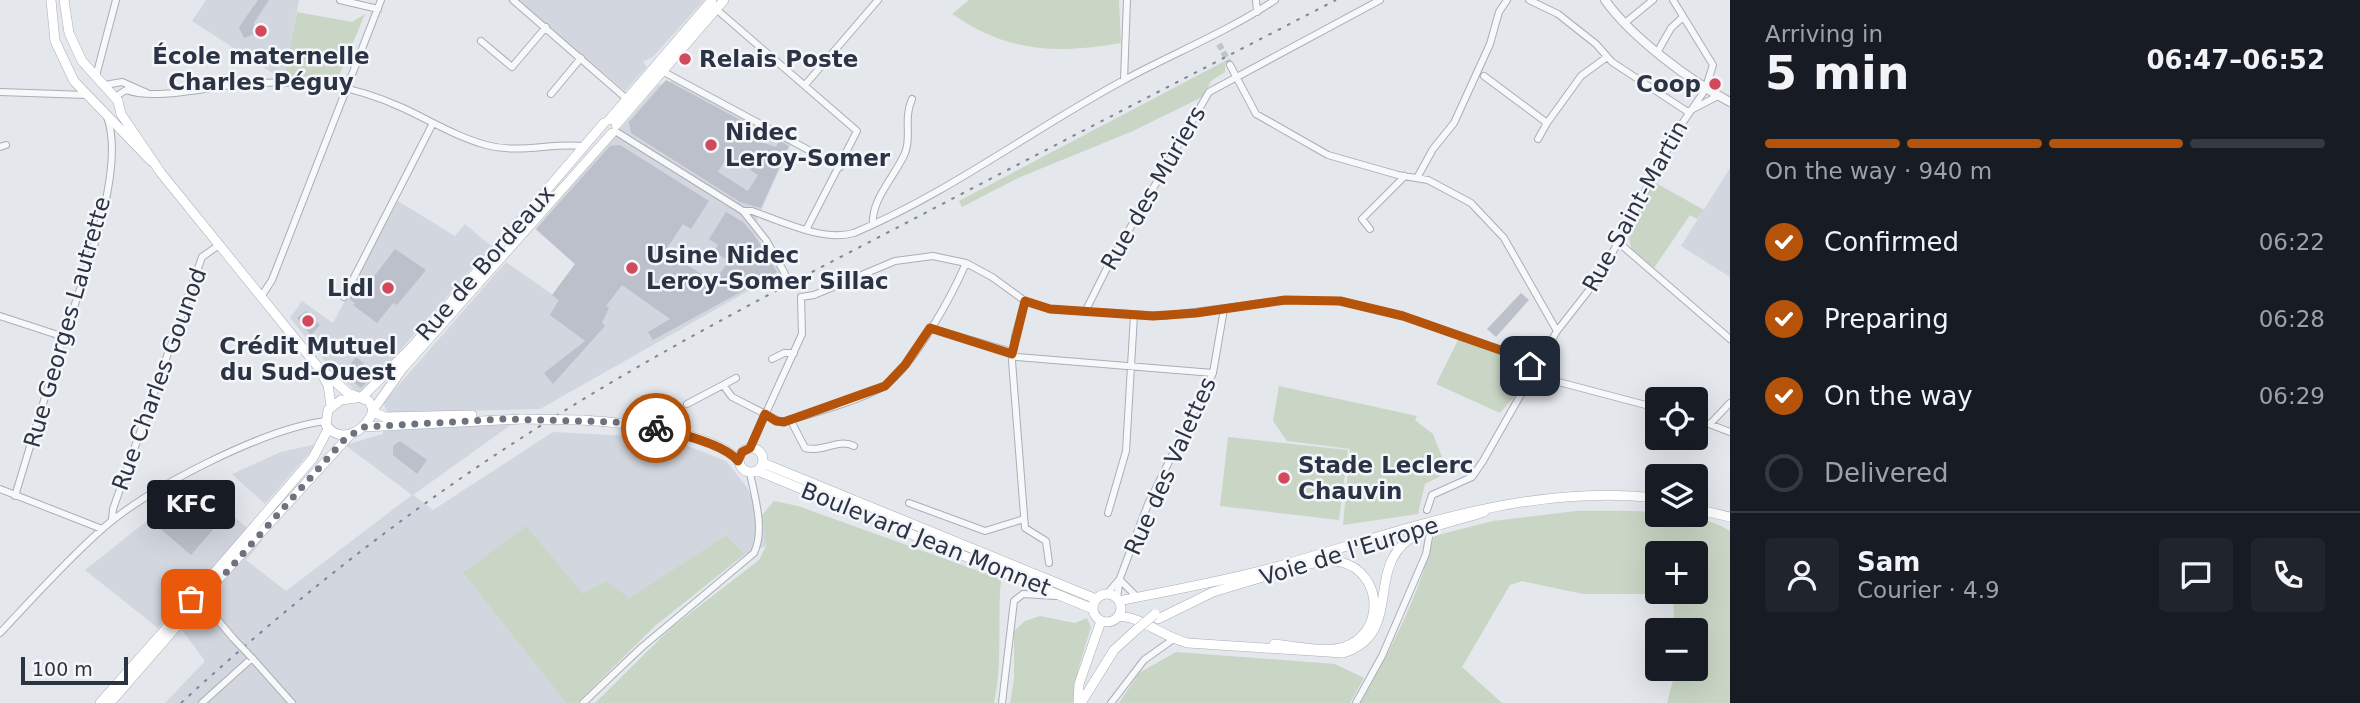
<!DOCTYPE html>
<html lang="en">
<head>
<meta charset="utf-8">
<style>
  :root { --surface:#171b24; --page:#20242c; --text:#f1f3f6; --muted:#9ea1a6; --line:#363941; --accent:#b45309 }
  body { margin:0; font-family:"DejaVu Sans",sans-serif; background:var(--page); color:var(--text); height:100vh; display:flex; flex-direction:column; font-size:26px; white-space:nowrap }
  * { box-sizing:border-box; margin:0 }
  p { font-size:23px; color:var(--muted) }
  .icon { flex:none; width:38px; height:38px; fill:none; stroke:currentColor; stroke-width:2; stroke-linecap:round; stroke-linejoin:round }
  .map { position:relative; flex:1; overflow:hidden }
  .sheet { display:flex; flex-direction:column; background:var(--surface); width:630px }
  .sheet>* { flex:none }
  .tools { position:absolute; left:1645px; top:387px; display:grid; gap:14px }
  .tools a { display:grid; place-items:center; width:63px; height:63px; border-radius:7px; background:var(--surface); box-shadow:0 7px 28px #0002; font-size:35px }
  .scale { position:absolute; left:21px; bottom:18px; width:107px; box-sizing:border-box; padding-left:7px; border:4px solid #2b3445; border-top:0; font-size:19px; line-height:24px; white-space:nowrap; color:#2b3445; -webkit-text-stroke:5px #f4f6f9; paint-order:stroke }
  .pin { position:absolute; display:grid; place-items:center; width:60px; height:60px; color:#fff; margin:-30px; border-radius:14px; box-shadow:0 4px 10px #0006 }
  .courier { position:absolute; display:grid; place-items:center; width:70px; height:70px; margin:-35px; border:5px solid #b45309; border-radius:50%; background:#fff; color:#222; box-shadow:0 2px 9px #0007 }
  .bubble { position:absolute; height:49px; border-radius:7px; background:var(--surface); box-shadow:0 7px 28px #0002; font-size:23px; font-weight:700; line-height:49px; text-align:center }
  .summary em { font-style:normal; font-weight:700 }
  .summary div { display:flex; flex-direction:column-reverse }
  .summary { display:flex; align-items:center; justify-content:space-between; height:119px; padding:0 35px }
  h1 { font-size:46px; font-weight:700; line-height:52px }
  .bar { display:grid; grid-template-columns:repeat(4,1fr); gap:10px 7px; align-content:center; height:84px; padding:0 35px }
  .bar i { height:9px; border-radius:5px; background:var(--line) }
  .bar .active { background:var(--accent) }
  .bar p { grid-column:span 4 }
  .line { display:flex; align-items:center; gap:18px; padding:0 35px; border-top:2px solid var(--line) }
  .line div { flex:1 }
  .round { display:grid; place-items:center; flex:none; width:74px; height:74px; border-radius:7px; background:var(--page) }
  ol { padding:0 35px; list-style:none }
  li { display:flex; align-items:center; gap:21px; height:77px }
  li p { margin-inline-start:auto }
  li .icon { padding:7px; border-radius:50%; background:var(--accent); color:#fff; stroke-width:4 }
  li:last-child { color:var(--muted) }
  li i { width:38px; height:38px; border:4px solid var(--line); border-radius:50% }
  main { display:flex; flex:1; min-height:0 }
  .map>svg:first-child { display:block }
  .built { fill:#d2d6de }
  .green { fill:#c9d6c5; fill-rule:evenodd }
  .building { fill:#bbc0ca; fill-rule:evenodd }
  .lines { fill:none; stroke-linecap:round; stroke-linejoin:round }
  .minor-tunnel { stroke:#bfc3cb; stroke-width:6; stroke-dasharray:6 3; stroke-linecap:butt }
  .minor-casing { stroke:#a9aeb7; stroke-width:8 }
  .tertiary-casing { stroke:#a9aeb7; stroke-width:10 }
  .secondary-casing { stroke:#a9aeb7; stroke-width:10 }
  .minor { stroke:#f7f8fa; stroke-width:6 }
  .tertiary { stroke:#f7f8fa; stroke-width:8 }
  .secondary { stroke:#fff; stroke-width:9 }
  .rail { stroke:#7d8696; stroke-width:2; stroke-dasharray:3.5 7; stroke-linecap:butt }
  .minor-bridge-casing { stroke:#a9aeb7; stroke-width:8; stroke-linecap:butt }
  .secondary-bridge-casing { stroke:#a9aeb7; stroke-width:10; stroke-linecap:butt }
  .minor-bridge { stroke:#f7f8fa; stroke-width:6 }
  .secondary-bridge { stroke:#fff; stroke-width:9 }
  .done { stroke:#6c737f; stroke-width:7; stroke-dasharray:0 12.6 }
  .route { stroke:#b45309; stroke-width:9 }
  .poi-dot { fill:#d1495b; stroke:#f4f6f9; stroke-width:2.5 }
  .labels { text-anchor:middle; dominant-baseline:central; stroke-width:5; stroke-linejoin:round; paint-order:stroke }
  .poi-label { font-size:23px; font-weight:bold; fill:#2b3445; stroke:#f4f6f9; text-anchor:start }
  .street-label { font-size:23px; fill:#2b3445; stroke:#f4f6f9 }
</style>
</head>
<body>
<main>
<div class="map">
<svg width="1730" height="703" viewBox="0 0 1730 703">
  <rect width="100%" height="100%" fill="#e4e7ec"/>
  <path class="built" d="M206,0H299L284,76H277L192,21Z
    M516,0H704L653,57L643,62L647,67L625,91Z
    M672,81L791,143L753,229L780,273L540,409L388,413L383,403L506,262L553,295L575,264L535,229L658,85Z
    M1730,168V277L1681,246Z
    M398,201L455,236L465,224L491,246L365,391L358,392L338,377L290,318L302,301L333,323Z
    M512,424L413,495L433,510L553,432L667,438L726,461L746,486L762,515L766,546L745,554L726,535L629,598L583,594L463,573L566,703H165L205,661L170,614L158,628L85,570L167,505L202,488L262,541L246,560L286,591L412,495L345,445L383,434V431Z
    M317,444L265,504L232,474L281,452Z"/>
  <path class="green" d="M969,0H1119L1121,43C1055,54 1010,53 952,14Z
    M297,12L352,22L365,14L338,78L284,76Z
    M1225,61V72L1211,81L1204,96L1133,131L1018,178L962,207L959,201Z
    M1654,182L1704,210L1697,219L1690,215L1654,268L1631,248L1629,238Z
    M1459,338L1511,358L1527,370L1513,398L1500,413L1436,384Z
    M1279,386L1417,416L1415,420L1433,434L1448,472L1425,484L1418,514L1343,525L1350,449L1287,441L1273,421Z
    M1228,437L1348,450L1339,520L1220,506Z
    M774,501L798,506L1001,579C997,621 1003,661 994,703H595L671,628L759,560L766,546L762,515Z
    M1576,511C1619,511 1694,508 1730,531V703H1667L1676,669L1696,668V630H1684L1674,620L1673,594H1583L1522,581L1510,585L1462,667L1502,703H1360C1390,652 1420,593 1434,536L1493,521ZM1657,553H1696V592H1657Z
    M526,526L583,594L606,581L629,598L726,535L745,554L655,626L577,703H566L463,573Z
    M1040,616L1075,623L1087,618L1091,627L1078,670L1074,703H1010L1014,679V631L1025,621Z
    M1176,652L1335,664L1364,678L1350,703H1119L1139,673Z"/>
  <path class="building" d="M258,0H269L254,23L255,34L244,38L239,27Z
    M666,80L744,122L739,135L776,147L779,141L789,146L761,208L740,202L631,133L629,122ZM728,155L758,175L748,191L718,172Z
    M620,145L709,201L691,229L683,224L665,251L714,282L729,261L714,252L718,245L709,239L726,212L743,222L754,235L777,272L653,340L648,332L670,319L622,285L606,306L609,308L602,323L605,326L553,384L544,373L585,341L550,315L559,300L552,295L575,264L536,229L610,146Z
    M395,249L426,270L397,305L393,303L377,323L353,305L355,303L349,299L356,286L363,291Z
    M1521,293L1529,300L1496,337L1487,329Z
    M306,311L320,325L311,335L297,318Z
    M356,357L367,366L362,372L370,379L361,388L343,374Z
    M400,441L427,460L417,474L393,455V446Z
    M202,488L229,511L191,555L157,526L184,498Z"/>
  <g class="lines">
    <path class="minor-tunnel" d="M1219,44L1230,65"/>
    <defs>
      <path id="minor" d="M340,0L378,9
        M513,0L628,100
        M1256,0L1257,12
        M1529,0L1558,14L1596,44L1612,62L1688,112
        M716,9L857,131L807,228
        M1626,22L1653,0
        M481,41L512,67L546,27
        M1658,51L1671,28L1683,17
        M1230,65L1256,114L1328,155L1398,175L1428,180L1471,203L1504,238L1557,331
        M662,71L840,167
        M96,76L116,0
        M1484,76L1547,123L1581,76L1607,57
        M1124,80L1127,0
        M105,85L122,82L147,93
        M805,85L878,0
        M0,92L87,95
        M551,94L581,58
        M115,97L126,90C158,102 216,84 253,83C312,81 348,83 403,108C431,121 457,137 486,145C519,154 550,143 582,146
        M1689,111L1718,96
        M615,131L743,211L766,240L784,272
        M1538,139L1547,123
        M0,147L6,145
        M1417,178L1433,149L1454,123L1490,44L1499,12L1507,0
        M743,211H752C781,221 823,242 854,233C949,193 1033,129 1124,80C1174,53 1227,32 1275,0
        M873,224C871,199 896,175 905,153C912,137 903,119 912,99
        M1370,229L1362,219L1405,176
        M1619,243L1730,339
        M261,297L272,280L381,0
        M344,297L433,123
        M801,297L814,295L895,261L933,256L966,263L992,277L1025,301L1050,309L1164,316L1285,300L1340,301L1403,316L1506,352L1551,380L1657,408
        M1025,301L1015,336L1012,361L1025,528L1046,541L1049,563
        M1085,312L1108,266L1209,92L1380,0
        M0,316L64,337
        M930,328L1009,351L1017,357L1213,373
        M772,359L784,353H794
        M723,385L736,378
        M687,404L723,385L732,397L781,422C806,416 868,398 887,384C915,363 952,296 966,263
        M790,419L805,448C822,453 838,438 854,446
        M1696,419L1730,432
        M1710,424L1730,403
        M750,448L802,334L801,297
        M0,489L102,529
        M15,496C30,448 44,399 59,351C77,294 128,173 107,117
        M909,503L985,531L1024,519
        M1427,510L1432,495L1472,477L1483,461L1557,331L1600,276L1679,128L1705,90L1713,65L1673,0
        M1108,513L1126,451L1134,315
        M112,520L113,509L202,257L219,245
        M1120,580L1138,598
        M1107,594L1118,581
        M1117,598L1120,578L1148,504L1213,373L1224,309
        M201,600L233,638
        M0,633C33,598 65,562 101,530C147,488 264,429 325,421
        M202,703L252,658L292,703
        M583,703L642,647L754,553C765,530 755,498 750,473
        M1002,703L1014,601L1023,594L1056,596
        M1111,703L1144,660L1175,638
        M1356,703L1382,656L1426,554L1429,537"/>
      <path id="tertiary" d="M1605,0C1631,37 1690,81 1730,102"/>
      <path id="secondary" d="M51,0L55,41L74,81L151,161
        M64,0L69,33L82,61L118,101L121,114L161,173L318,367L328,385L331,406
        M609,120L712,0
        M616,125L724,0
        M325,373L348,393L369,401L373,410C368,430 341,446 326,425L328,410L341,400L356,398
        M361,398L412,347L604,123
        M373,410L403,368L612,133
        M373,412L385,417L472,415
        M581,420C619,422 713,431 739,461
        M363,427L522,419
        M739 460a12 12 0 1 1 24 0a12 12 0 1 1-24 0Z
        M763,463L1096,599
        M758,471L1093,609
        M1696,509L1730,517
        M197,593L313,458L328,429
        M1093 608a14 14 0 1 1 28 0a14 14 0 1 1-28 0Z
        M202,597L351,434
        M1119,601C1172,590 1226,581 1279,566C1404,531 1525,483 1657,498
        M1118,616C1143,617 1164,638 1188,643L1343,653C1403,634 1366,572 1408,540C1428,525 1461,520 1484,512
        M1158,619L1213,592L1263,577
        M1274,644C1294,646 1324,653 1344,647C1385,634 1384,573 1341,562C1324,558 1300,567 1282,571
        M100,703L192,599
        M110,703L197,603
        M1078,703L1079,684L1101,621
        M1081,703L1114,650L1137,629"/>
    </defs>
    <use href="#minor" class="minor-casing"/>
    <use href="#tertiary" class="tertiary-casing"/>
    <use href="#secondary" class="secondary-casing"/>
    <use href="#minor" class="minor"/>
    <use href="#tertiary" class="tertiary"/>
    <use href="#secondary" class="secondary"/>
    <path class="rail" d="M181,703C291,602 410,508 537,428C656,352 781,288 906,223C1049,148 1193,74 1336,0"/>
    <defs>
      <path id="minor-bridge" d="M784,272L792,288
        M233,638L252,658"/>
      <path id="secondary-bridge" d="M522,419L581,420
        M1137,629L1155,614"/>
    </defs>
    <use href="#minor-bridge" class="minor-bridge-casing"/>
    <use href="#secondary-bridge" class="secondary-bridge-casing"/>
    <use href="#minor-bridge" class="minor-bridge"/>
    <use href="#secondary-bridge" class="secondary-bridge"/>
  </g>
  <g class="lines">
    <path class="done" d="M191,599L195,603L200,602L344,440L363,427L504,419L614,422L656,428"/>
    <path class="route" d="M656,428C678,433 725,444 738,461L742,452L750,448L765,414L776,421L784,422L885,386L905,365L930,328L1012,354L1025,301L1050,309L1153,316L1196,313L1285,300L1340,301L1403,316L1506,352L1530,366"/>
  </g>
  <g class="poi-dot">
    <circle cx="261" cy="31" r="7"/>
    <circle cx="685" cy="59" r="7"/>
    <circle cx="1715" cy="84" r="7"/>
    <circle cx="711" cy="145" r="7"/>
    <circle cx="632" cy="268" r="7"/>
    <circle cx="388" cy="288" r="7"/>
    <circle cx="308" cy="321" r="7"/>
    <circle cx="1284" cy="478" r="7"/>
  </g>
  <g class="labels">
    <g class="poi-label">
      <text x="261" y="56" text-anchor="middle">École maternelle<tspan x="261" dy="26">Charles Péguy</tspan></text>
      <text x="699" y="59">Relais Poste</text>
      <text x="1701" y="84" text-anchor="end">Coop</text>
      <text x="725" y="132">Nidec<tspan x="725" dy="26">Leroy-Somer</tspan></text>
      <text x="646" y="255">Usine Nidec<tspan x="646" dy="26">Leroy-Somer Sillac</tspan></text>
      <text x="374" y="288" text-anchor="end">Lidl</text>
      <text x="308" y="346" text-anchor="middle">Crédit Mutuel<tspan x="308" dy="26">du Sud-Ouest</tspan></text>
      <text x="1298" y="465">Stade Leclerc<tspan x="1298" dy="26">Chauvin</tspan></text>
    </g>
    <g class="street-label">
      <text transform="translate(1153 188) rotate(-60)">Rue des Mûriers</text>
      <text transform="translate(1635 206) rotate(-61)">Rue Saint-Martin</text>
      <text transform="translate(485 263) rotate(-49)">Rue de Bordeaux</text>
      <text transform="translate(67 322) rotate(-74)">Rue Georges Lautrette</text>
      <text transform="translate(159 379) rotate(-70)">Rue Charles Gounod</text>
      <text transform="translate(1170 466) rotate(-66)">Rue des Valettes</text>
      <text transform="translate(926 539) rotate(22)">Boulevard Jean Monnet</text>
      <text transform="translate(1349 551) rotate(-17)">Voie de l'Europe</text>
    </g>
  </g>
</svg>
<div class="tools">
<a><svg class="icon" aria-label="locate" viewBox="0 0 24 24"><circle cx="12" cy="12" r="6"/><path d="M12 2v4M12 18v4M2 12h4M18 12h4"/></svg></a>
<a><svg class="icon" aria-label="layers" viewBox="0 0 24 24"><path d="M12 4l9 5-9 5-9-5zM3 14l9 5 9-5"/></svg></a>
<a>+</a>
<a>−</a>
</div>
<div class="scale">100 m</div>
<div class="pin" style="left:191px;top:599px;background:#ea580c"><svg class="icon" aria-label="bag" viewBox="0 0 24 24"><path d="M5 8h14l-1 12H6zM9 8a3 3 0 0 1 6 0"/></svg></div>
<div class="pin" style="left:1530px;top:366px;background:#1f2937"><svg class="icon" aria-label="home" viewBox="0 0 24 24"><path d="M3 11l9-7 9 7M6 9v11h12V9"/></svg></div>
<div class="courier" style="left:656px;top:428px"><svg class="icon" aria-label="bike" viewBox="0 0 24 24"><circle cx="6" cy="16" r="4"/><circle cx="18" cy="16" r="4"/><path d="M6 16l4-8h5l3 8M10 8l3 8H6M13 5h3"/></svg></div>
<div class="bubble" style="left:147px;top:480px;width:88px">KFC</div>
</div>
<section class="sheet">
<div class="summary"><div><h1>5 min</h1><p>Arriving in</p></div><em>06:47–06:52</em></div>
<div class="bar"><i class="active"></i><i class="active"></i><i class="active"></i><i></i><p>On the way · 940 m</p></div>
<ol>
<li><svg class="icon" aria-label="check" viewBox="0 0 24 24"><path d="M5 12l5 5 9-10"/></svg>Confirmed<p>06:22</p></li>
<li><svg class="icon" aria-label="check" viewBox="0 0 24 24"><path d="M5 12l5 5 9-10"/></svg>Preparing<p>06:28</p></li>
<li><svg class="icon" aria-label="check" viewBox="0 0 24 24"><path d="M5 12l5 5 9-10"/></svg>On the way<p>06:29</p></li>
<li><i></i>Delivered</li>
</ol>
<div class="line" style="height:126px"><a class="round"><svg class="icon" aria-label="person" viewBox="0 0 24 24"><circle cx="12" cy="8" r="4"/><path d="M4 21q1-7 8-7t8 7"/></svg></a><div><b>Sam</b><p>Courier · 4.9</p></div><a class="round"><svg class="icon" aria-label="chat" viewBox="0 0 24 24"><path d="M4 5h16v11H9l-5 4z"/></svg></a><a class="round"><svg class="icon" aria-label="phone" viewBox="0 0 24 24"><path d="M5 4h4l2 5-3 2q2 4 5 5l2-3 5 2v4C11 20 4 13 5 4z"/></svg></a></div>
</section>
</main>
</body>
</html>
